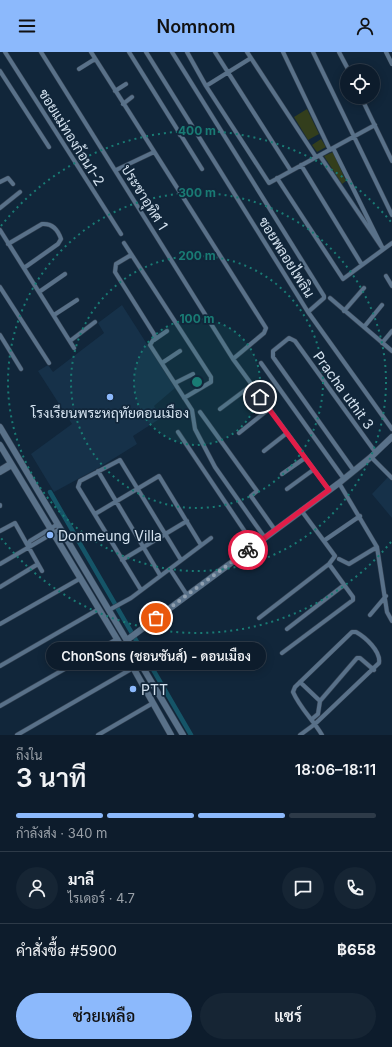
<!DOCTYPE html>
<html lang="th">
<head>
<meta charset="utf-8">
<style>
  :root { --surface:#0d1c2c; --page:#162534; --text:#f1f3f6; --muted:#9aa1a9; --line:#2d3a48; --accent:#8cb9fc }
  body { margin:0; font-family:Inter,Sarabun,sans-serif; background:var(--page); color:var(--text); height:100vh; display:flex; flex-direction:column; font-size:15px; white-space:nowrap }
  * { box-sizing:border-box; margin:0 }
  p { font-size:13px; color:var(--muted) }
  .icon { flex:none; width:22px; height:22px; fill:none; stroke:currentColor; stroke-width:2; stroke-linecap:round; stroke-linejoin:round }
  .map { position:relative; height:683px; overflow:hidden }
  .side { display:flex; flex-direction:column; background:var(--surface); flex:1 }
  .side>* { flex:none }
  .fabs { position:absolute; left:340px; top:12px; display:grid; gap:8px }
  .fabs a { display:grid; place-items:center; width:40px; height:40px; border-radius:50%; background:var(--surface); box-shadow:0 2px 10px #0003,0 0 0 1px var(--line); font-size:20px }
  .pin { position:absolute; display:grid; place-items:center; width:34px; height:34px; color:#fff; margin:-17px; border:2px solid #fff; border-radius:50%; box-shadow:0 1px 4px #0007 }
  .courier { position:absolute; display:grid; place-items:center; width:40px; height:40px; margin:-20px; border:3px solid #e11d48; border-radius:50%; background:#fff; color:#222; box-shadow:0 1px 5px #0007 }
  .bubble { position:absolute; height:28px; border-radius:14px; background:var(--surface); box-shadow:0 2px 10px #0003,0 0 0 1px var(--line); font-size:13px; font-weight:600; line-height:28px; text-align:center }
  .head em { font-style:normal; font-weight:600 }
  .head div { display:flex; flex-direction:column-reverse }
  .head { display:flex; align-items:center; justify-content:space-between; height:68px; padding:0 16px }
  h1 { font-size:26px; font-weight:600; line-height:30px }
  .bar { display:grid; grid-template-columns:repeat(4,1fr); gap:6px 4px; align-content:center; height:48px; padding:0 16px }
  .bar i { height:5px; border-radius:3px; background:var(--line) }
  .bar .selected { background:var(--accent) }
  .bar p { grid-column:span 4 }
  .line { display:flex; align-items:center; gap:10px; padding:0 16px; border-top:1px solid var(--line) }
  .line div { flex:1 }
  .round { display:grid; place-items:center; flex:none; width:42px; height:42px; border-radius:21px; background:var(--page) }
  .cta { display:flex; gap:8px; margin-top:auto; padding:8px 16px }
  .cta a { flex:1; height:46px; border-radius:24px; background:var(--accent); color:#111; font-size:16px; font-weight:600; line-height:46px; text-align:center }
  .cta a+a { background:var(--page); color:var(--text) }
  header { display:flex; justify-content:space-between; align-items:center; height:52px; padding:0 16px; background:var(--accent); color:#111; font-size:18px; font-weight:600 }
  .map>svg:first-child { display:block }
  .built { fill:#163149 }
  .green { fill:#333e1c }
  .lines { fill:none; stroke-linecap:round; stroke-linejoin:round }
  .canal { stroke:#155568; stroke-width:4.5 }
  .street-casing { stroke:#334152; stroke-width:5 }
  .secondary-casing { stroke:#334152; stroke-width:7 }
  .street { stroke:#597189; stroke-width:4 }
  .secondary { stroke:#597189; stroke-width:6 }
  .done { stroke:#90a0b0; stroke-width:4; stroke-dasharray:0 7.2 }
  .route { stroke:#e11d48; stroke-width:5 }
  .ring { fill:none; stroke:#197b74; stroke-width:2; stroke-dasharray:2 4 }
  .poi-dot { fill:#8cb9fc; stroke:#11263a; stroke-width:1.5 }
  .labels { text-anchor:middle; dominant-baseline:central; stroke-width:3.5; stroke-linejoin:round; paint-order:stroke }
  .street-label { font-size:14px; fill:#d4e2ef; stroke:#11263a }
  .poi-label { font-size:14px; fill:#d4e2ef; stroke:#11263a; text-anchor:start }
  .centre { fill:#197b74; stroke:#11263a; stroke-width:2 }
  .ring-label { font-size:12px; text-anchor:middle; font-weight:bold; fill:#197b74; stroke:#11263a; stroke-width:3.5; stroke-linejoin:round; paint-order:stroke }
</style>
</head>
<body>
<header><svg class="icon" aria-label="menu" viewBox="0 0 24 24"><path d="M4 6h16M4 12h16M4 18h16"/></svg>Nomnom<svg class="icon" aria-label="person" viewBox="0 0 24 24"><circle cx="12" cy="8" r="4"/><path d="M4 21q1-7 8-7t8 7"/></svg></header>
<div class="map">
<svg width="392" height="683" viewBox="0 0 392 683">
  <rect width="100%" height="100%" fill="#11263a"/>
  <path class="built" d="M122,253L175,336L154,354L161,366L133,384L137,392L100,415L54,440L31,402L72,372L38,319L48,313L53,320L104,281L98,271Z
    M388,425H392V466L372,442Z"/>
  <path class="green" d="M307,57L319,82L308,88L294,65Z
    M321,87L326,95L317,100L312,93Z
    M333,100L346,129L342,132L324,104Z"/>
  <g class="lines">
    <path class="canal" d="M50,440L191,683"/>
    <defs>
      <path id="street" d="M5,0L121,182
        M41,0L233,307L329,438
        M91,0L266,276L264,281L233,307
        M129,0L202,117
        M146,0L308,260L392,377
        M172,0L324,244V246L308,260
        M187,0L206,34L269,131L375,73
        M215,0L291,119
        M247,0L316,105
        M283,0L330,98
        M313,0L392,163
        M339,0L349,19
        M386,0L392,12
        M79,17L95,7
        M0,19L49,95
        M206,34L251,6
        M115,39L126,32
        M361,45L392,109
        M123,52L132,45
        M180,83L192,75
        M320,104L383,197L333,96
        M301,113L362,213
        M116,118L154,100
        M277,126L343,227L392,191
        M0,130L8,126L13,132
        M0,156L20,140
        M0,178L74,296
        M124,191L211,325V330L184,346
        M8,192L42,172C53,171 58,178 61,187L58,192L24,216
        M131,203L116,212L115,220L154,282L155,285L150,293L192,358L195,377L215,415L265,486
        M386,224L392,234
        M0,235L49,311
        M39,240L65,222
        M330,246L392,299
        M344,259L364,236
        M54,263L77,248
        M364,275L382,253
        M0,283L21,317
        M154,288L167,279
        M70,289L95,270
        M382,291L392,279
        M162,311L180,299
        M261,311L344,427
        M175,331L193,322
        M220,357L252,333
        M200,360L257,439L251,444L275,478
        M178,380L254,493
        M239,381L269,357
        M264,399L287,381
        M371,405L392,426
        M0,417L10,411
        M98,419L160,523
        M354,419L273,305V299L289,286L295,289L376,401
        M0,421L12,414
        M282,422L305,406
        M339,431L377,495L387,560L392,569
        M287,437L313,418
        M0,453V454
        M95,462L159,424L201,493
        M0,479L15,471L42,519
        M325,488L360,464
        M28,494L30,489L58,472
        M339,507L349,512L377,495
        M122,508L187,469
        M0,512L60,477
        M170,517L187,543
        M0,535L38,512
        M141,538L78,435L80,429L120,408L181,508
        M109,558L131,546L211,486
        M370,563L386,544
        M259,566L329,512L335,504L301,458
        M0,572L81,526
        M287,577L344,533
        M282,601L353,548V545L329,512
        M0,614L99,557
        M300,630L320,649
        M0,654L117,587
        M312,667L318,662L320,649L357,606H360L374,618
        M17,683L133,616
        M98,683L153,651
        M300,683L315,672L379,611C381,599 365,585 356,580H352L295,635L293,640C300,656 313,668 322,683"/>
      <path id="secondary" d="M0,375L183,683
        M0,393L117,587L171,683
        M127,588L339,431L371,405L392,385"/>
    </defs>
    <use href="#street" class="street-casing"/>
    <use href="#secondary" class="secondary-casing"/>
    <use href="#street" class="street"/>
    <use href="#secondary" class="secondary"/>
  </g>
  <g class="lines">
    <path class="done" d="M156,566L248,498"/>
    <path class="route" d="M248,498L329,438L260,345"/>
  </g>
  <circle cx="197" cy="330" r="63" fill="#197b74" fill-opacity=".12"/>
  <g class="ring">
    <circle cx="197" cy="330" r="63"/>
    <circle cx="197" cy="330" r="126"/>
    <circle cx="197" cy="330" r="189"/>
    <path d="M391 490A251 251 0 0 1 1 486M1 174A251 251 0 0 1 391 170"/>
  </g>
  <g class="poi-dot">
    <circle cx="110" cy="345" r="4"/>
    <circle cx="50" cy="483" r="4"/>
    <circle cx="133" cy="637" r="4"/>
  </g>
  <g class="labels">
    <g class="street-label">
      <text transform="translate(72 85) rotate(58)">ซอยแม่ทองก้อน1-2</text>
      <text transform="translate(145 145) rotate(58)">ประชาอุทิศ 1</text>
      <text transform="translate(287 205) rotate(58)">ซอยพลอยไพลิน</text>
      <text transform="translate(344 338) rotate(54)">Pracha uthit 3</text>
    </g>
    <g class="poi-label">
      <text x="110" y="360" text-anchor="middle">โรงเรียนพระหฤทัยดอนเมือง</text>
      <text x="58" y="483">Donmeung Villa</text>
      <text x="141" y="637">PTT</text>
    </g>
  </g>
  <circle cx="197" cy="330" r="6" class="centre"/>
  <g class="ring-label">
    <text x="197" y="83">400 m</text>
    <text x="197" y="145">300 m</text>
    <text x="197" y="208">200 m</text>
    <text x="197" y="271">100 m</text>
  </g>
</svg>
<div class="fabs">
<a><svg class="icon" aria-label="locate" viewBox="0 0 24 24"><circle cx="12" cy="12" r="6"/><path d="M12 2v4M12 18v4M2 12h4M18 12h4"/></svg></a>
</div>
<div class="pin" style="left:156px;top:566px;background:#ea580c"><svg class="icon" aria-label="bag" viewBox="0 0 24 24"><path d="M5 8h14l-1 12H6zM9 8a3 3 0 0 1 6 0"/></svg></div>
<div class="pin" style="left:260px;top:345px;background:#1f2937"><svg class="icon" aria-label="home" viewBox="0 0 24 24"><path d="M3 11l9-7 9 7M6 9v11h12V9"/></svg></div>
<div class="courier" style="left:248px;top:498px"><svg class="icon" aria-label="bike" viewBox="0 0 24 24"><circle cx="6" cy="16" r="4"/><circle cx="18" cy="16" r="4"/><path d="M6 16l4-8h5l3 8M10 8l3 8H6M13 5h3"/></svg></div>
<div class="bubble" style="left:46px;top:590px;width:220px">ChonSons (ชอนซันส์) - ดอนเมือง</div>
</div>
<section class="side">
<div class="head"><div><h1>3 นาที</h1><p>ถึงใน</p></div><em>18:06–18:11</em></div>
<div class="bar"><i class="selected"></i><i class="selected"></i><i class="selected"></i><i></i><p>กำลังส่ง · 340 m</p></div>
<div class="line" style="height:72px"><a class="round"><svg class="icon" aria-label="person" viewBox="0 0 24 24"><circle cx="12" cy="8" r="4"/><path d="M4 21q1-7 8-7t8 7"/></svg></a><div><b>มาลี</b><p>ไรเดอร์ · 4.7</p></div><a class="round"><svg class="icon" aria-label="chat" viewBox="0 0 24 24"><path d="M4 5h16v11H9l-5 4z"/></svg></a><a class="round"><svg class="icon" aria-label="phone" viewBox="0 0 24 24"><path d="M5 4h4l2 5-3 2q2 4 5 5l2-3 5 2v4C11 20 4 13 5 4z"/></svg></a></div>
<div class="line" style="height:52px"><div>คำสั่งซื้อ #5900</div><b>฿658</b></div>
<div class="cta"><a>ช่วยเหลือ</a><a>แชร์</a></div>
</section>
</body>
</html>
